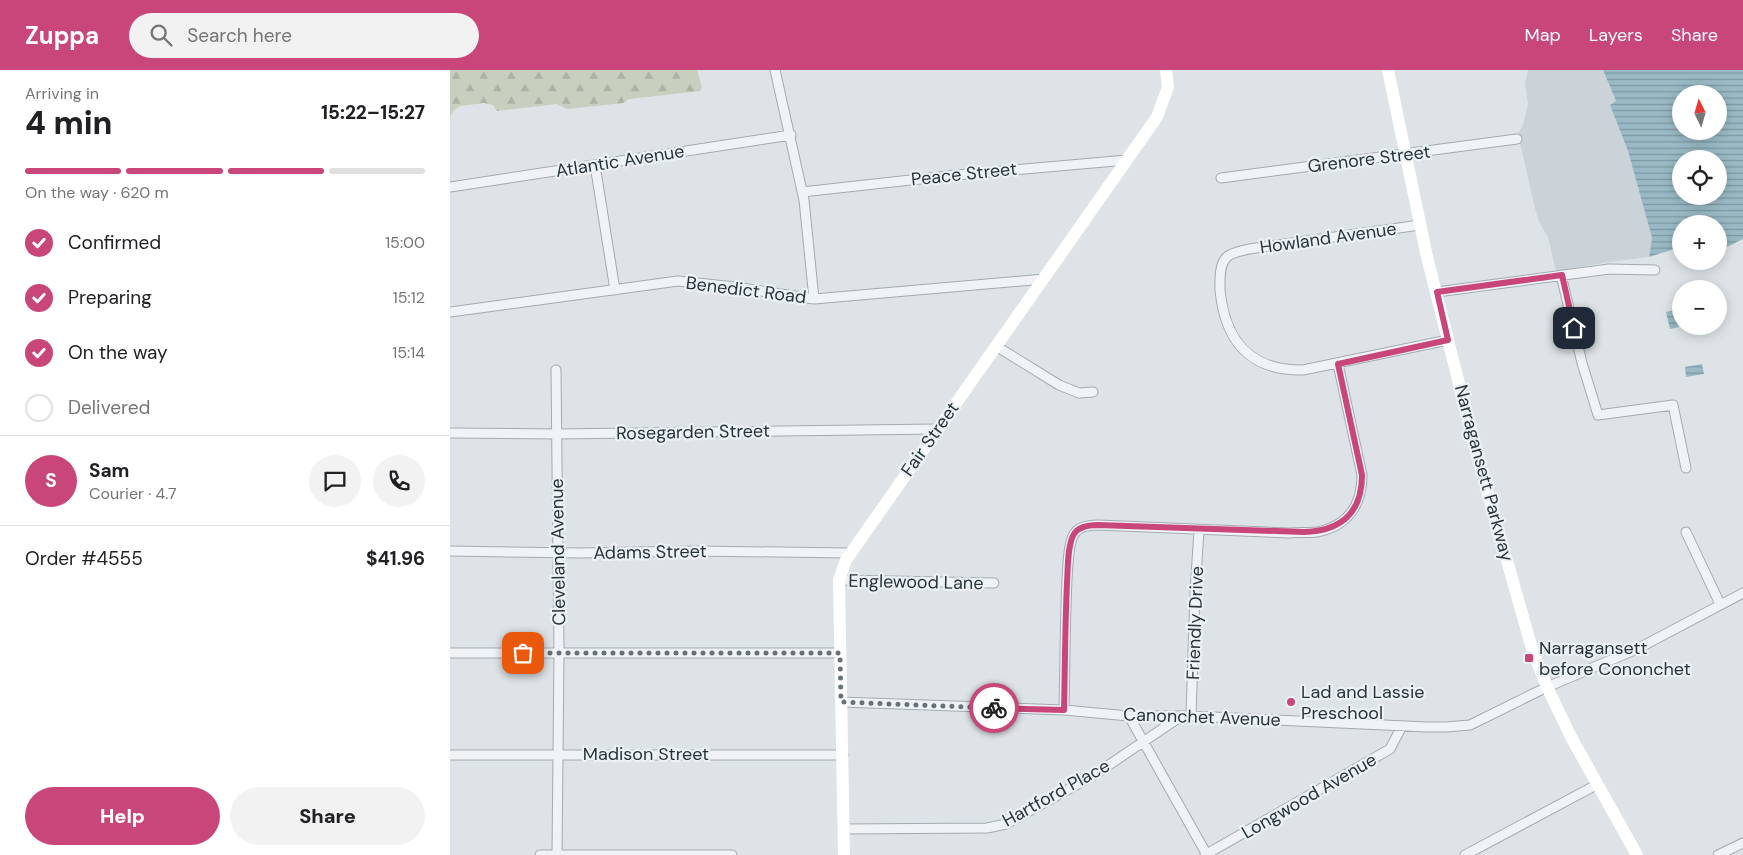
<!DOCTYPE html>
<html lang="en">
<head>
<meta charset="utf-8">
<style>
  :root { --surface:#fff; --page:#f2f2f2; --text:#202124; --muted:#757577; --line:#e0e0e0; --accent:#c8467a }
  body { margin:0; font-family:"DM Sans",sans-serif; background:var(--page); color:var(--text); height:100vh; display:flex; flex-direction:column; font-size:19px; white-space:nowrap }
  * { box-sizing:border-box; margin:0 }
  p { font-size:16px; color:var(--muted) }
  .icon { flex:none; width:28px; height:28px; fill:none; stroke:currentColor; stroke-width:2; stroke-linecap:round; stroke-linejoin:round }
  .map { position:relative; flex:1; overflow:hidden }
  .sheet { display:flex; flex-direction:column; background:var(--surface); width:450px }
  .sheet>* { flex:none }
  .needle { width:32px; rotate:355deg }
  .buttons { position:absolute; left:1222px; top:15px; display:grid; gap:10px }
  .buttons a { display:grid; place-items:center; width:55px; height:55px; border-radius:50%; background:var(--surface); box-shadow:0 2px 12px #0003; font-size:25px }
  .pin { position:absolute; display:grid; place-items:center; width:42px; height:42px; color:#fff; margin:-21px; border-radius:10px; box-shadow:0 2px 8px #0006 }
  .courier { position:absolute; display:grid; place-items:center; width:50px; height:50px; margin:-25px; border:4px solid #c8467a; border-radius:50%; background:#fff; color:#222; box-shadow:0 1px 6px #0007 }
  .overview em { font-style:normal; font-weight:800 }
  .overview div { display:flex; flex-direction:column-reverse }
  .overview { display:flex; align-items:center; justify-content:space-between; height:85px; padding:0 25px }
  h1 { font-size:32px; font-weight:800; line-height:38px }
  .bar { display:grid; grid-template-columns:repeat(4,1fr); gap:8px 5px; align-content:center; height:60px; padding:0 25px }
  .bar i { height:6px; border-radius:4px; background:var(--line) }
  .bar .on { background:var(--accent) }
  .bar p { grid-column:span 4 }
  .line { display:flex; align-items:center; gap:12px; padding:0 25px; border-top:1px solid var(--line) }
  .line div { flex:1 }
  .round { display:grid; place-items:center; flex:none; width:52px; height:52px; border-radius:26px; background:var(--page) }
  ol { padding:0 25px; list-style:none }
  li { display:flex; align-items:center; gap:15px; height:55px }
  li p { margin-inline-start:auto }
  li .icon { padding:5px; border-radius:50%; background:var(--accent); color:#fff; stroke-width:4 }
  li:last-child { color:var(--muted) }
  li i { width:28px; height:28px; border:2px solid var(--line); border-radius:50% }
  .cta { display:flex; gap:10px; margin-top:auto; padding:10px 25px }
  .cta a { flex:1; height:58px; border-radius:30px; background:var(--accent); color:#fff; font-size:20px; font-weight:800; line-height:58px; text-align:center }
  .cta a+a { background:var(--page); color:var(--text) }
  header { display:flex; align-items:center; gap:30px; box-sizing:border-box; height:70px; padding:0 25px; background:var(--accent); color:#fff }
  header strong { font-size:24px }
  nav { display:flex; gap:28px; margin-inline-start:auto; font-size:18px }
  .search { width:350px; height:45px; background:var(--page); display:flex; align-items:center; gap:12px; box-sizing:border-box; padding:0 18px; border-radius:28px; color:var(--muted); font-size:19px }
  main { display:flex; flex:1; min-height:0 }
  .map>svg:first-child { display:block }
  .built { fill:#cbd3d8 }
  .forest { fill:url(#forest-firs) }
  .water { fill:url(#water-rules); fill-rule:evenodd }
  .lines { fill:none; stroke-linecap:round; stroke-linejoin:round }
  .street-casing { stroke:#a3abb0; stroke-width:11 }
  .street { stroke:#f0f3f5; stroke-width:9 }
  .secondary { stroke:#fff; stroke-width:12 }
  .done { stroke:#677178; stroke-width:5; stroke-dasharray:0 9 }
  .route { stroke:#c8467a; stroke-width:6 }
  .poi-dot { fill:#c8467a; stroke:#ecf2f4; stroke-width:2 }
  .labels { text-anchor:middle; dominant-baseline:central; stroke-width:4.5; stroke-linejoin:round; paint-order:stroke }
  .street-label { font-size:18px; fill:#27343c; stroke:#ecf2f4 }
  .poi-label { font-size:18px; fill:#27343c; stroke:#ecf2f4; text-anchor:start }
</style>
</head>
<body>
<header>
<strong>Zuppa</strong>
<div class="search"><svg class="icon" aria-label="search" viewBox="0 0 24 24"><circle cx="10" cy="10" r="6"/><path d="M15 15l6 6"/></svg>Search here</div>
<nav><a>Map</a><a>Layers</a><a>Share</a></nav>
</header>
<main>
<section class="sheet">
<div class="overview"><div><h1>4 min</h1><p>Arriving in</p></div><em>15:22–15:27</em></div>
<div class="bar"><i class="on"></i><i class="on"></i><i class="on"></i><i></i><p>On the way · 620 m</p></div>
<ol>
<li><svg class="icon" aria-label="check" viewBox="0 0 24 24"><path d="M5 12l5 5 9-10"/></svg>Confirmed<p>15:00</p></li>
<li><svg class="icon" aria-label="check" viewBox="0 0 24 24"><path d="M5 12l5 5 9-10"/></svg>Preparing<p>15:12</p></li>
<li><svg class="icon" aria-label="check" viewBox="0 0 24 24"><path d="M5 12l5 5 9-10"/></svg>On the way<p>15:14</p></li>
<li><i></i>Delivered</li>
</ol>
<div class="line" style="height:90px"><b class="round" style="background:var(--accent);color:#fff">S</b><div><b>Sam</b><p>Courier · 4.7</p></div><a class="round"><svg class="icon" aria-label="chat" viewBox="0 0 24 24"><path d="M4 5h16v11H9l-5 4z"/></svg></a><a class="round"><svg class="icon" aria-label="phone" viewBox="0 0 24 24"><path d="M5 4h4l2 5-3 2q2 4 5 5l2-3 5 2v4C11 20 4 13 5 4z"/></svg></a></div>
<div class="line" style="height:65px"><div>Order #4555</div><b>$41.96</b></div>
<div class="cta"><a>Help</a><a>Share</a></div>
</section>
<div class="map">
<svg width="1293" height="785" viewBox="0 0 1293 785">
  <defs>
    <pattern id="forest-firs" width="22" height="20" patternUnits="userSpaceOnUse" patternTransform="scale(1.25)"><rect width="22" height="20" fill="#c7d0bf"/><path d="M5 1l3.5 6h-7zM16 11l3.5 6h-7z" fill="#abb3a5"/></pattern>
    <pattern id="water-rules" width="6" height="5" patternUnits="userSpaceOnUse" patternTransform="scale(1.25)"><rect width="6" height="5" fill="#99bac5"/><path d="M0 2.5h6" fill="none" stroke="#7d98a1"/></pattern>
  </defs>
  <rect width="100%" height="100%" fill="#dde3e6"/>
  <path class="built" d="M1078,0H1153L1166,31L1160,35L1178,81L1202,168L1199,187L1159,192L1106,201L1098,167L1089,152L1085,138L1071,77L1067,66L1073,55L1078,34L1075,13Z"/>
  <path class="forest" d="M0,0H247L252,17L250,21L179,29L173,33L117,39L107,34L47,41L43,35L34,33L10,36L3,41L0,47Z"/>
  <path class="water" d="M1153,0H1293V169L1269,181V154H1231V177L1199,187L1202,168L1178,81L1160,35L1166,31ZM1231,24H1269V61H1231ZM1231,89H1269V126H1231Z
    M1225,240L1229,257L1220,259L1216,242Z
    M1252,294L1254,304L1236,307L1235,297Z"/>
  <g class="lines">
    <defs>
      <path id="street" d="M325,0L354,130L364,229
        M145,95L165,220
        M771,108L1067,69
        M0,117L341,65
        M352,122L506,105L677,90
        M970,155L799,179C792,181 782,182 777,187C769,194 770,210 770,220C775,271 800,301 853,300L998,270
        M1111,205L1132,293L1148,345L1223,335L1236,398
        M987,222L1159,199L1205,200
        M0,242L228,211L285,217L364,229L594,209
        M546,276L609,315L629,323L643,322
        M106,300L109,583L107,785
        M0,363L107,364L487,359
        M1236,462L1270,534
        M0,481L130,483L247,481L399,483
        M389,510L544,513
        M0,583H390
        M391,632L614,640L679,646H741L977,657H996L1020,655L1097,617L1187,579L1293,523
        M614,640C615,596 615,553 617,509C618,497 618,474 624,464C629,456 639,455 648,455L839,463C848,462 858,463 867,462C898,456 912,435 912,405L888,294
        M679,646L757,785
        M741,646L745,522L749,460
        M0,685H393
        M394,759L537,758L556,754L644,705L730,647
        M90,785H282
        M755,785L940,679L952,656
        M1015,785L1148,714
        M1268,785L1293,773"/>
    </defs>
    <use href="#street" class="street-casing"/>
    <use href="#street" class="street"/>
    <path class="secondary" d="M938,0L977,187L1025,377L1082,579L1097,617L1121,667L1187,785
      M394,785L389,510L396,490L707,47L718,17L716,0"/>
  </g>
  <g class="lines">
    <path class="done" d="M73,583H390L391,632L544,638"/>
    <path class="route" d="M544,638L614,640C615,598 615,555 617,513C618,500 617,475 624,464C629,456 639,455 648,455L854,462C891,461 912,443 912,405L888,294L998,270L987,222L1112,205L1124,258"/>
  </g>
  <g class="poi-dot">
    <rect x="1074" y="583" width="10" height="10" rx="2.5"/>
    <circle cx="841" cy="632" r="5"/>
  </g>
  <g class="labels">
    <g class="street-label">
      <text transform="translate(919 89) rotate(-7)">Grenore Street</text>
      <text transform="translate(170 91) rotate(-9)">Atlantic Avenue</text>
      <text transform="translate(514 104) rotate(-6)">Peace Street</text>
      <text transform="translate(878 168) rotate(-8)">Howland Avenue</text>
      <text transform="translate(296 220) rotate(7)">Benedict Road</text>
      <text transform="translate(243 362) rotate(-1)">Rosegarden Street</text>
      <text transform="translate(480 369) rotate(-55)">Fair Street</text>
      <text transform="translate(1034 403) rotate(75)">Narragansett Parkway</text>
      <text transform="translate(108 482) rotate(-91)">Cleveland Avenue</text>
      <text transform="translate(200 482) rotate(-1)">Adams Street</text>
      <text transform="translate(466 512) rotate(1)">Englewood Lane</text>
      <text transform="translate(745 553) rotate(-88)">Friendly Drive</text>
      <text transform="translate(752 647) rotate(2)">Canonchet Avenue</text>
      <text x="196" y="684">Madison Street</text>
      <text transform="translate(606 723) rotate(-29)">Hartford Place</text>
      <text transform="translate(859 726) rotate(-30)">Longwood Avenue</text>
    </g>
    <g class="poi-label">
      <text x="1089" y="578">Narragansett<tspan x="1089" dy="21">before Cononchet</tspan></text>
      <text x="851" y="622">Lad and Lassie<tspan x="851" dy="21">Preschool</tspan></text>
    </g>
  </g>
</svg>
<div class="buttons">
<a><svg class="needle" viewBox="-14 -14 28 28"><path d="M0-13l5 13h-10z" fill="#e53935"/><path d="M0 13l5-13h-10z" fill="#757577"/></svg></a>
<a><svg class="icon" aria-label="locate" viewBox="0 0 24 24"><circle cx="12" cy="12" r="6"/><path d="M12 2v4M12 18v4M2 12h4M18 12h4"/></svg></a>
<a>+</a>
<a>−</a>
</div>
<div class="pin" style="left:73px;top:583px;background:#ea580c"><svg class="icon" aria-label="bag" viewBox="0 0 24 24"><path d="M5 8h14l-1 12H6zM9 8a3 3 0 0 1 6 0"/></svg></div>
<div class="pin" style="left:1124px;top:258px;background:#1f2937"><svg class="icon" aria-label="home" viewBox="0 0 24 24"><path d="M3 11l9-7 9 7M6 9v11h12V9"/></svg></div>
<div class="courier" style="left:544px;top:638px"><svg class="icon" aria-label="bike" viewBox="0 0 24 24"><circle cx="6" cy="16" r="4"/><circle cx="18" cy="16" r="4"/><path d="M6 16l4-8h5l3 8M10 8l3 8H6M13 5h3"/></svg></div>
</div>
</main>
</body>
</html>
